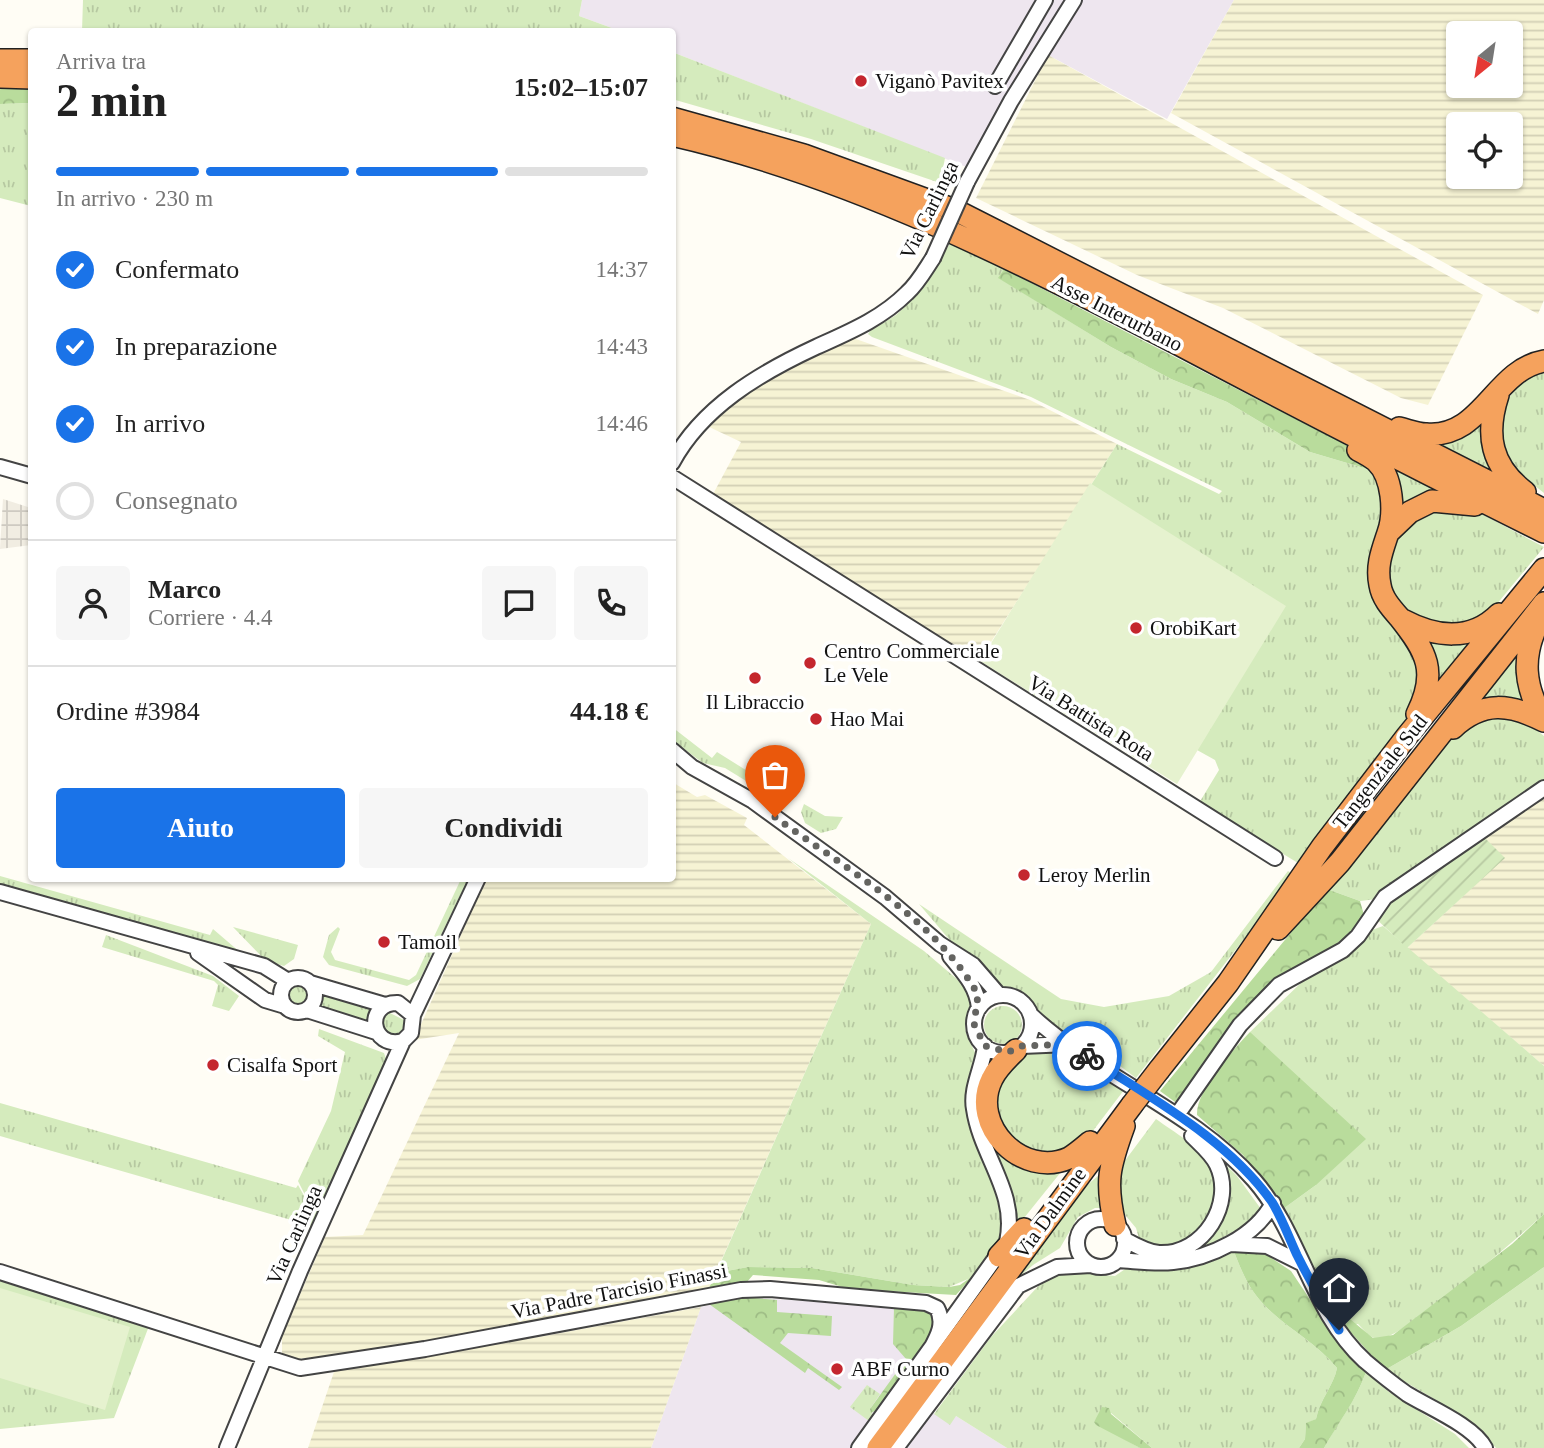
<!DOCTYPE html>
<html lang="it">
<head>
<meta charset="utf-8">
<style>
  :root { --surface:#fff; --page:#f6f6f6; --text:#222; --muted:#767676; --line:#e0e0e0; --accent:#1a73e8 }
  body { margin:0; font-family:"Times New Roman",serif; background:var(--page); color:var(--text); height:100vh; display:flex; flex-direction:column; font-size:26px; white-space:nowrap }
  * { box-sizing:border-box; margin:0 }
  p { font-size:23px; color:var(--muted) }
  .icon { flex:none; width:38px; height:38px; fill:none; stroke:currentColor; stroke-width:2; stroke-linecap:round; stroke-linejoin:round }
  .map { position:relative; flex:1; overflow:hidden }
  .drawer { position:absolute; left:28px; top:28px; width:648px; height:854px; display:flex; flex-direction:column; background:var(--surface); border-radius:7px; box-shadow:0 2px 5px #0004 }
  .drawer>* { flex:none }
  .needle { width:46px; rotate:210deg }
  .buttons { position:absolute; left:1446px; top:21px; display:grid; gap:14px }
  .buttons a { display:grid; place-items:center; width:77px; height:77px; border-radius:7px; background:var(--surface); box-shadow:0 2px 5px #0004; font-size:35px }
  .pin { position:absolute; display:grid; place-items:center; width:60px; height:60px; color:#fff; margin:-72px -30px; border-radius:50% 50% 50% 0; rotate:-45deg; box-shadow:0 0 7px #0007 }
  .pin .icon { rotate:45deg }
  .courier { position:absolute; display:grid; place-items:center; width:70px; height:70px; margin:-35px; border:5px solid #1a73e8; border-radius:50%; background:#fff; color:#222; box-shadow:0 2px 9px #0007 }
  .headline em { font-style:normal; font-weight:700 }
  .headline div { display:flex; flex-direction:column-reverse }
  .headline { display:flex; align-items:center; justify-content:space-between; height:119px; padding:0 28px }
  h1 { font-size:46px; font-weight:700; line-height:52px }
  .bar { display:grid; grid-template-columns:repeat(4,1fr); gap:10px 7px; align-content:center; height:84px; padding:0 28px }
  .bar i { height:9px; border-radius:5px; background:var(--line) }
  .bar .on { background:var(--accent) }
  .bar p { grid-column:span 4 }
  .line { display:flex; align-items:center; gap:18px; padding:0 28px; border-top:2px solid var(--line) }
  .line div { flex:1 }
  .round { display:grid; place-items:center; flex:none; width:74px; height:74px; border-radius:7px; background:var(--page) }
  ol { padding:0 28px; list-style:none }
  li { display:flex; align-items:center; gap:21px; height:77px }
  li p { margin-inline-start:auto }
  li .icon { padding:7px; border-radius:50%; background:var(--accent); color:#fff; stroke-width:4 }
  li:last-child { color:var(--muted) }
  li i { width:38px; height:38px; border:4px solid var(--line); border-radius:50% }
  .cta { display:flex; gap:14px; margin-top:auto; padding:14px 28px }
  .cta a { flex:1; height:80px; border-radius:7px; background:var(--accent); color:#fff; font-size:28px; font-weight:700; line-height:80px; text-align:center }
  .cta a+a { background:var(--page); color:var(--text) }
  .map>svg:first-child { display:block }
  .industrial { fill:#eee6ef }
  .farmland { fill:url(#farmland-rules); fill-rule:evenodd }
  .grass { fill:url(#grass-tufts) }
  .forest { fill:url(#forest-crowns) }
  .garden { fill:url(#garden-furrows) }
  .pitch { fill:#e6f2cf }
  .plaza { fill:url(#plaza-grid) }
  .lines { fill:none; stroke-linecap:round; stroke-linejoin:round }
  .minor-casing { stroke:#444; stroke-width:18 }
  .highway-casing { stroke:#222; stroke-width:24 }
  .minor { stroke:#fff; stroke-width:14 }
  .highway { stroke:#f5a25d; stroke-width:21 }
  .minor-bridge-casing { stroke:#444; stroke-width:18; stroke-linecap:butt }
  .highway-bridge-casing { stroke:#222; stroke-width:24; stroke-linecap:butt }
  .minor-bridge { stroke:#fff; stroke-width:14 }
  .highway-bridge { stroke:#f5a25d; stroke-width:21 }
  .done { stroke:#646461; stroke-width:7; stroke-dasharray:0 12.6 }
  .route { stroke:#1a73e8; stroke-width:9 }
  .poi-dot { fill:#c4262e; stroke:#fff; stroke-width:2.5 }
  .labels { text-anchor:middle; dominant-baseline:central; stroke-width:7; stroke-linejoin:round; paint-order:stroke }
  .poi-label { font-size:21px; fill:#111; stroke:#fff; text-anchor:start }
  .street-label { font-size:21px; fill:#111; stroke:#fff }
</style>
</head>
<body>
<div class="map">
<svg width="1544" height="1448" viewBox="0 0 1544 1448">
  <defs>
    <pattern id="farmland-rules" width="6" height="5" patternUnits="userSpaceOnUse" patternTransform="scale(1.75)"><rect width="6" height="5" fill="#f6f3d4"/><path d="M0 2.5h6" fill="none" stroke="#d2cfb5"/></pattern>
    <pattern id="grass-tufts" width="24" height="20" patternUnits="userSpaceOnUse" patternTransform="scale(1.75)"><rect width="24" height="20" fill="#d5ebbd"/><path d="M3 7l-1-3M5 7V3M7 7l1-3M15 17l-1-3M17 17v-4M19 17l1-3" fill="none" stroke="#b6c8a1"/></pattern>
    <pattern id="forest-crowns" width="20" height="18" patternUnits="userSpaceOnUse" patternTransform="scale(1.75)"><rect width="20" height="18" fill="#b9dc9c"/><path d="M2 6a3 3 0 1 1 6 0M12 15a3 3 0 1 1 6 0" fill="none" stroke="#9ebc85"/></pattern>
    <pattern id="garden-furrows" width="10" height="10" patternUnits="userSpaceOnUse" patternTransform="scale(1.75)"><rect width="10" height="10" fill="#d5ebbd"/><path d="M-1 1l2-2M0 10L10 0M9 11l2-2" fill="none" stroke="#b6c8a1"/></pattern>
    <pattern id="plaza-grid" width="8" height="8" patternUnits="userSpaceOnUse" patternTransform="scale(1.75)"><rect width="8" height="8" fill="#f1ede2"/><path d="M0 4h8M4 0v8" fill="none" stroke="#cecac1"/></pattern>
  </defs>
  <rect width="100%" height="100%" fill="#fffdf5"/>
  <path class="industrial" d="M582,0H1071L969,168L672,52V32L620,31L579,16Z
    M1082,0H1234L1167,119L1048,55Z
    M743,1297L903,1307L934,1332V1414L956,1416L1007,1448H651L701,1307Z"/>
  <path class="farmland" d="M1234,0H1544V300L1538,314L1171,113ZM1458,33H1510V86H1458ZM1458,124H1510V177H1458Z
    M1048,55L1483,295L1428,405L1401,398L1223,308L1137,275L976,198Z
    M853,338L1030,400L1117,444L977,664L712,496L741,442L707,426L764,381Z
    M672,782L697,797L705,795L747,818L744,825L871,924L709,1288L433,1343L289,1360L282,1354V1336L325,1237L363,1235L459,1033L414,1040L486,879L672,878Z
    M1544,791V1066L1407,948L1504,858L1481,834Z
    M701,1307L651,1448H308L335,1369L539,1337Z"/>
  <path class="grass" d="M83,0H582L579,16L620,31H82Z
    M672,52L945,158L940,183L811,139L672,99Z
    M31,103V206L0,198V104Z
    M951,242L1004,269L999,278L1111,347L1171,379L1227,402L1310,452L1374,471L1385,503L1370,563L1423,672L1414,710L1298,863L1199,803L1219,770L1215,760L1197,750L1205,737L1008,616L1117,444L1219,494L1222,491L1031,397L872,337L868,334L870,331L896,315L917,295Z
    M1544,371V493C1533,484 1518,476 1510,465C1485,430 1506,383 1544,371Z
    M1481,419L1507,484L1420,440Z
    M1384,460L1443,491L1399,515Z
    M1433,508L1480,513L1544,547L1487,616L1458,629L1415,619L1395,601L1385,572L1400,528Z
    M1414,631L1478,637L1435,694Z
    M1521,644L1532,709H1472Z
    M1507,715L1530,725L1544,736V785L1377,899L1360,901L1327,889L1455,733L1476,721Z
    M672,727L712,758L717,752L765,782L772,797L725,768L703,763L672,740Z
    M804,804L825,816L843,817L836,829L821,833L805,823L801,812Z
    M788,858L924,951L965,986L972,1002L965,1022L966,1033L977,1057L976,1067L1005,1214L999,1246L961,1293L973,1277L949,1287L913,1285L812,1268L748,1267L716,1273L871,924Z
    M1288,871L1291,873L1279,894L1136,1078L1104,1054L1041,1022L1031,1003L1018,992L1003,989L948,938L919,904L1061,999L1104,1007L1169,996L1211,972Z
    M0,876L210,935L213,929L241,953L0,885Z
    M461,879H468L420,979L407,986L329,965L323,957L329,935L338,927L340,929L331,952L335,960L409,980L416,975Z
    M1383,926L1544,1066V1214C1521,1235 1403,1338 1380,1339C1371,1340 1364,1330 1358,1324L1345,1326L1320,1289L1283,1209L1316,1185L1250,1032L1306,978L1351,950L1372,930Z
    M233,927L298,945L294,959L284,966L266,961Z
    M106,935L213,976L239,996L229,1011L212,1006L218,985L214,981L102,947Z
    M285 995a13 13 0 1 1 26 0a13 13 0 1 1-26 0Z
    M320,992L380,1008L374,1025L322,1011Z
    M984 1025a19 19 0 1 1 38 0a19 19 0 1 1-38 0Z
    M386,1011L404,1020V1029L397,1035L380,1031Z
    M319,1029L384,1053L386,1059L321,1204L307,1199L298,1181L331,1111L345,1052L318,1036Z
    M1037,1049L1070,1051L1124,1090L1083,1144L1044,1159L998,1132L992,1095L1018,1057Z
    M991,1058L999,1061L992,1140L1069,1162L1012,1233C998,1185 965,1105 991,1058Z
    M0,1103L296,1188L298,1185L307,1201L320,1206L312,1226L0,1136Z
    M1156,1119C1175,1133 1198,1145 1210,1165C1225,1191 1211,1233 1182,1243C1168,1249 1154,1246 1140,1242L1136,1228L1116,1204L1115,1174Z
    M1218,1157L1237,1176L1261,1209L1255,1219L1203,1249V1241L1219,1222Z
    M1099,1175L1104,1208H1095L1078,1217L1060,1248L1033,1265L1011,1284L1079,1192Z
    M1233,1249C1239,1264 1245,1281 1255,1294C1277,1324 1314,1339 1337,1368C1334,1385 1320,1399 1316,1419L1306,1424L1305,1439L1299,1448H1152L1111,1413L1099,1415L1094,1422L1140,1448H1007L956,1416L950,1425L934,1414L991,1337L1043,1281L1068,1272L1115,1276L1131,1265Z
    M1544,1267V1448H1496C1467,1415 1423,1393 1385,1370L1461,1326Z
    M0,1281L149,1326L114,1418L0,1429Z
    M1366,1372L1389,1392L1455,1434L1469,1448H1324C1338,1422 1356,1401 1366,1372Z
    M867,1385L880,1394L870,1409L872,1414L877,1410L869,1421L850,1407Z"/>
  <path class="forest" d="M0,85L31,86V103L0,104Z
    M1004,269L1348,446L1374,471L1310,452L1227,402L1171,379L1111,347L998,278Z
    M1327,889L1360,901L1364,915C1344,950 1304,957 1274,981C1233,1013 1212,1066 1175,1102L1160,1091Z
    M1250,1032L1366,1139L1316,1185L1283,1209L1243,1155L1197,1115C1196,1090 1233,1050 1250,1032Z
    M1544,1214V1267L1461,1326L1385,1370L1345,1326L1350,1319L1373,1338L1393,1335L1512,1244Z
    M1233,1249L1267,1255L1291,1271L1339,1343L1366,1372C1356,1401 1338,1423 1324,1448H1299L1305,1439L1306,1423L1316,1419C1320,1399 1334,1385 1337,1368C1314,1339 1277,1324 1255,1294C1245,1281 1239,1264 1233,1249Z
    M748,1267L812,1268L913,1285L949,1287L960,1285L974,1275L956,1295L849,1289L819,1280L753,1275L747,1282L709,1288L716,1273Z
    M743,1297L777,1300V1312L832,1316L831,1336L788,1333L780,1343L842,1387L839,1390L808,1368L805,1373L709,1304Z
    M894,1307L928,1311L935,1321L933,1335L877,1410L871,1413L870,1409L906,1359L893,1344Z
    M1102,1407L1109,1408L1111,1414L1152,1448H1140L1096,1425L1094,1422Z"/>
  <path class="garden" d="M1481,834L1505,858L1407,948L1373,916L1387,900Z"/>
  <path class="pitch" d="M1090,483L1286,606L1177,784L980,661Z
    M0,1288L130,1327L105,1410L0,1378Z"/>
  <path class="plaza" d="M3,499L31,508V545L0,549Z"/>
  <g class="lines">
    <defs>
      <path id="minor" d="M995,86L1045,0
        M967,182L1011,101L1074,0
        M672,463C702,407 760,373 816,347C849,332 881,319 907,293C918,283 925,270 933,258
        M0,467L32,476
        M672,477L1275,858
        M672,750L692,767L753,801L885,897L940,944L973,965L999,995
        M0,892L264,966L288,981
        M198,953L265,1000L285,1006
        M950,956C963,972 977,986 979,1008
        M281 995a17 17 0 1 1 34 0a17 17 0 1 1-34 0Z
        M310,983L385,1005
        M974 1024a29 29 0 1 1 58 0a29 29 0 1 1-58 0Z
        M307,1010L376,1032
        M1032,1016C1099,1078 1193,1110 1254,1180C1301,1234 1311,1312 1365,1361C1378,1372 1393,1384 1407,1394C1428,1407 1474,1426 1485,1448
        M403,1041C370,1050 364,1002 398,1003L413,1015
        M1022,1046L1069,1044
        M1177,1115L1240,1025L1279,985L1343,950L1358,936L1385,897L1544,788
        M1077 1243a24 24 0 1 1 48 0a24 24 0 1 1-48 0Z
        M1124,1239C1135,1245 1147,1252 1159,1253C1204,1255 1235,1203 1217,1165C1212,1154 1201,1145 1192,1136
        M1231,1244L1267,1246L1301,1263
        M1118,1260C1136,1261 1155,1264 1173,1262C1210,1258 1255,1237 1273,1203
        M0,1272L300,1368L425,1349L741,1290L770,1289L926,1303L937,1308C946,1325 936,1339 928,1354
        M227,1448L300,1271L403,1041L411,1033L413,1015L478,878
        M859,1448L1007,1242C1018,1192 981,1157 974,1109C970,1088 983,1067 985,1046
        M896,1448L1018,1286L1057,1267L1091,1265"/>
      <path id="highway" d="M0,60H32
        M0,77L32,78
        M672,118L804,155L955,210L1544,510
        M672,135C852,176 1015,260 1178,344C1299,408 1421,471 1544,532
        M1498,395C1485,435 1491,466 1525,492
        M1399,428C1408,430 1417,434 1426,434C1482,439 1494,370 1544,361
        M1358,450C1364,453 1371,457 1376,461C1393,477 1395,513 1388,533C1382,551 1376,566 1380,585C1382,598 1391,608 1399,617C1427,652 1438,672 1417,714
        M1389,532L1410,512L1432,501L1475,505
        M1403,620C1435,637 1471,642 1499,614
        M1539,621C1521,657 1524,686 1544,721
        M1453,728C1483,700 1510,704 1544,721
        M1278,929L1340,862L1544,603
        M1016,1050C1007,1059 997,1068 992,1079C969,1125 1022,1179 1069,1158C1076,1154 1084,1147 1090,1142
        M1159,1070L1228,983L1322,847L1407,736L1544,569
        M1115,1225C1105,1182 1109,1167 1124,1126
        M999,1256L1024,1229
        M878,1448L1132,1105"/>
    </defs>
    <use href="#minor" class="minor-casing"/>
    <use href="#highway" class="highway-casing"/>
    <use href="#minor" class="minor"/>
    <use href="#highway" class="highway"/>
    <defs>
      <path id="minor-bridge" d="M933,258L967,182"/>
      <path id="highway-bridge" d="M1132,1105L1159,1070"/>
    </defs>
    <use href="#minor-bridge" class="minor-bridge-casing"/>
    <use href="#highway-bridge" class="highway-bridge-casing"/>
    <use href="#minor-bridge" class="minor-bridge"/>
    <use href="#highway-bridge" class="highway-bridge"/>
  </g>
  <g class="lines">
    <path class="done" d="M775,817C842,866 938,921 978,995L974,1024L985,1046L1008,1052L1022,1046L1069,1044L1087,1056"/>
    <path class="route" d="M1087,1056C1150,1098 1227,1138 1272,1202C1282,1218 1289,1238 1297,1255C1310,1281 1324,1306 1339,1330"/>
  </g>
  <g class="poi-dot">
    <circle cx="861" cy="81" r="7"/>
    <circle cx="1136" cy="628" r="7"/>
    <circle cx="810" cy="663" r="7"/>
    <circle cx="755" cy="678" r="7"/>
    <circle cx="816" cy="719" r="7"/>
    <circle cx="1024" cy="875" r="7"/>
    <circle cx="384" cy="942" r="7"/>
    <circle cx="213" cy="1065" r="7"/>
    <circle cx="837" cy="1369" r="7"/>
  </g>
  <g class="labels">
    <g class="poi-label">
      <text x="875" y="81">Viganò Pavitex</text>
      <text x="1150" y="628">OrobiKart</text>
      <text x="824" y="651">Centro Commerciale<tspan x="824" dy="24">Le Vele</tspan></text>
      <text x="755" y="702" text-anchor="middle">Il Libraccio</text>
      <text x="830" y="719">Hao Mai</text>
      <text x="1038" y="875">Leroy Merlin</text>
      <text x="398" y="942">Tamoil</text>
      <text x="227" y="1065">Cisalfa Sport</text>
      <text x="851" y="1369">ABF Curno</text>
    </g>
    <g class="street-label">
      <text transform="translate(929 210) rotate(-64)">Via Carlinga</text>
      <text transform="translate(1117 313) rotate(27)">Asse Interurbano</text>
      <text transform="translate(1091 718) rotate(32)">Via Battista Rota</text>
      <text transform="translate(1380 772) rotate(-52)">Tangenziale Sud</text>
      <text transform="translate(1050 1213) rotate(-54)">Via Dalmine</text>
      <text transform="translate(294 1235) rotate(-66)">Via Carlinga</text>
      <text transform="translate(619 1291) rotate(-11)">Via Padre Tarcisio Finassi</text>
    </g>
  </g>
</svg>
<div class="buttons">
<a><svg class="needle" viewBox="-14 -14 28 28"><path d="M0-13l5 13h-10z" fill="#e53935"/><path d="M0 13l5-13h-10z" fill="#767676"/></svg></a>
<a><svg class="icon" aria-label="locate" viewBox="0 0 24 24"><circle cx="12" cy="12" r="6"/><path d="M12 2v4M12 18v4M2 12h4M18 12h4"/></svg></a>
</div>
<div class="pin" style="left:775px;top:817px;background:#ea580c"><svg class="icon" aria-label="bag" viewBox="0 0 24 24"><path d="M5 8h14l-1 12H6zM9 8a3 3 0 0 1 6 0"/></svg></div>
<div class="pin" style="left:1339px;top:1330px;background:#1f2937"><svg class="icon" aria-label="home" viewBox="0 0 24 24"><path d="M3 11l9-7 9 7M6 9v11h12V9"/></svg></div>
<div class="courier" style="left:1087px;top:1056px"><svg class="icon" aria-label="bike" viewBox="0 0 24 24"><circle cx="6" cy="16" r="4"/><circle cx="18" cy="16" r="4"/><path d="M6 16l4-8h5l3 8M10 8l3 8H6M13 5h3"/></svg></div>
<section class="drawer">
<div class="headline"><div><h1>2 min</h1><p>Arriva tra</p></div><em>15:02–15:07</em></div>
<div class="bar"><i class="on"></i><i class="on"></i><i class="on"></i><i></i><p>In arrivo · 230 m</p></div>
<ol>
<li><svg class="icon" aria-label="check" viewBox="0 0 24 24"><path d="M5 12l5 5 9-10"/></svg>Confermato<p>14:37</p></li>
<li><svg class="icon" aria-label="check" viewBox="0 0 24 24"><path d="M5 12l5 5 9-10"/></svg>In preparazione<p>14:43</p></li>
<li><svg class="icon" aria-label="check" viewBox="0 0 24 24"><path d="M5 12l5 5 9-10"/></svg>In arrivo<p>14:46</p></li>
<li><i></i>Consegnato</li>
</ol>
<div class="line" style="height:126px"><a class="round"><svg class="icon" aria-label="person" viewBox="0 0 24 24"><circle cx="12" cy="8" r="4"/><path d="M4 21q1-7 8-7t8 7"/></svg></a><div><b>Marco</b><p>Corriere · 4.4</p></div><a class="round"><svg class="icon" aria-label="chat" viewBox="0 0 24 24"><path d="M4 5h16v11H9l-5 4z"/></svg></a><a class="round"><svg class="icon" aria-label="phone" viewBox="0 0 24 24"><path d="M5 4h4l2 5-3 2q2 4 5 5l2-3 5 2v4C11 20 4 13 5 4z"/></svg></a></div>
<div class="line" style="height:91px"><div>Ordine #3984</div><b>44.18 €</b></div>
<div class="cta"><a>Aiuto</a><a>Condividi</a></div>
</section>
</div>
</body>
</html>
